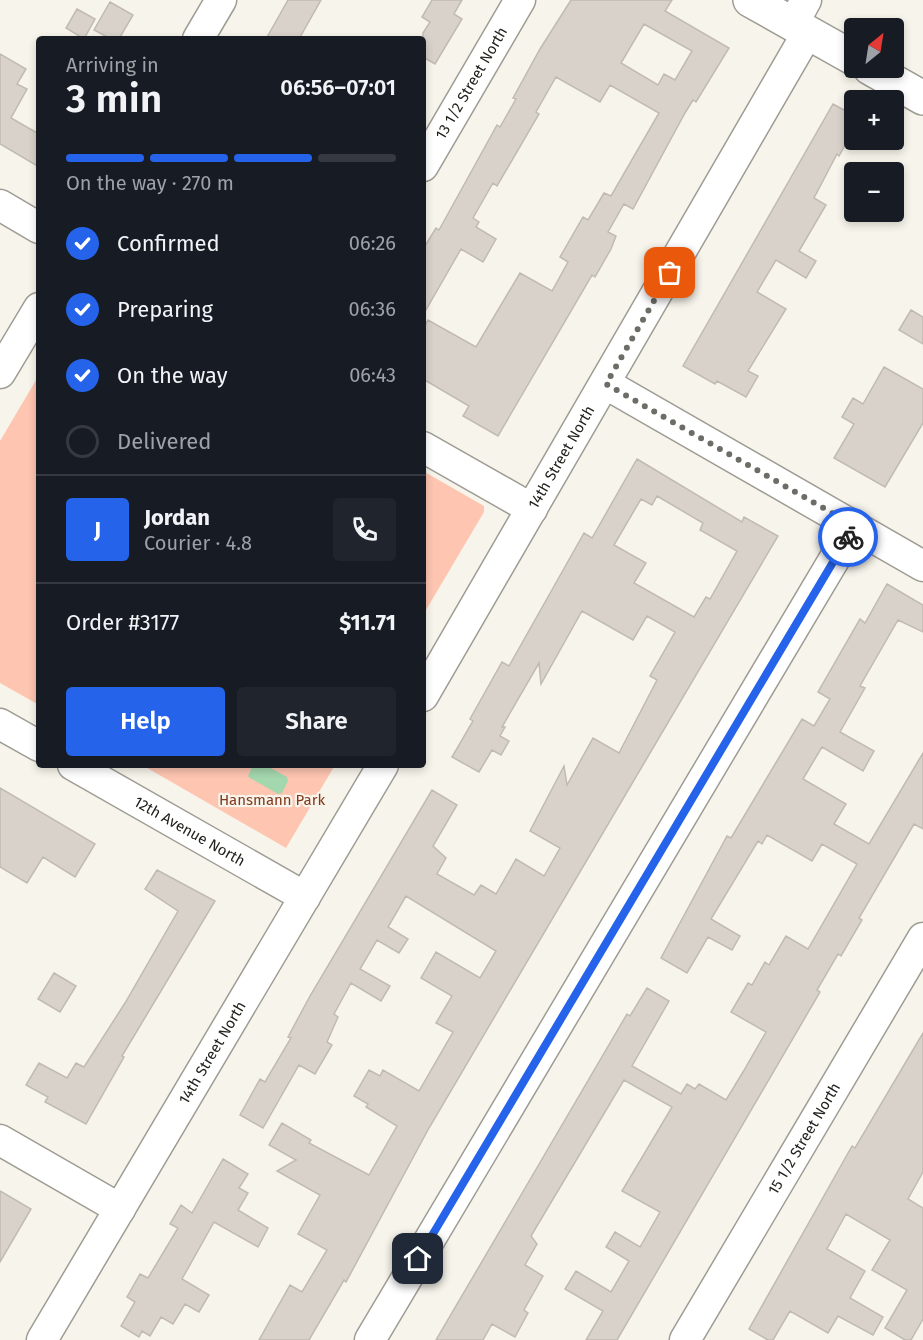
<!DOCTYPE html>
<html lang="en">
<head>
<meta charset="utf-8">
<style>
  :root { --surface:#171b24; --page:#20242c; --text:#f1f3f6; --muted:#9ea1a6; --line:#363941; --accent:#2563eb }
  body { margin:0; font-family:"Fira Sans",sans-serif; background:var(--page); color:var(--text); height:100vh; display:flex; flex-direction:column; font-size:22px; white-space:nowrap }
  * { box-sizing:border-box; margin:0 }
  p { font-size:20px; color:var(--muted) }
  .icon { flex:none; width:33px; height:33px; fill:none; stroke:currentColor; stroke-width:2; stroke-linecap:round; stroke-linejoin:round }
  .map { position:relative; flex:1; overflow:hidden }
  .sheet { position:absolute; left:36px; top:36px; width:390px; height:732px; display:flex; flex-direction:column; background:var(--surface); border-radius:6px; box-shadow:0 3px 9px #0003 }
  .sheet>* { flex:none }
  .needle { width:39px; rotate:30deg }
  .controls { position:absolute; left:844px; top:18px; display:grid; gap:12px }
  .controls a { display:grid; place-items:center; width:60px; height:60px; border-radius:6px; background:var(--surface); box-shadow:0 3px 9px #0003; font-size:30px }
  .pin { position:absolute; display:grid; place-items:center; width:51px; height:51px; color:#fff; margin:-26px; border-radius:12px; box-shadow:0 3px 9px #0006 }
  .courier { position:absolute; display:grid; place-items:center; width:60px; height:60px; margin:-30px; border:4px solid #2563eb; border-radius:50%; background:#fff; color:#222; box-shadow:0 2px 8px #0007 }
  .summary em { font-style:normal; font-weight:600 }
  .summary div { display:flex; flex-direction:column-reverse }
  .summary { display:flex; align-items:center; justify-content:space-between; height:102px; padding:0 30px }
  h1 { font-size:39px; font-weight:600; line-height:45px }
  .bar { display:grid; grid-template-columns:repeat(4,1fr); gap:9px 6px; align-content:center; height:72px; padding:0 30px }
  .bar i { height:8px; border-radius:4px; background:var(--line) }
  .bar .active { background:var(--accent) }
  .bar p { grid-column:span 4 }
  .line { display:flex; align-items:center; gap:15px; padding:0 30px; border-top:2px solid var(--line) }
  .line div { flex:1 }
  .round { display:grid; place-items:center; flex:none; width:63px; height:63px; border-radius:6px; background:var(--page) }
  ol { padding:0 30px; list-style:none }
  li { display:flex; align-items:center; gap:18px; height:66px }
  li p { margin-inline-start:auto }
  li .icon { padding:6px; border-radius:50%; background:var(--accent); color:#fff; stroke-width:4 }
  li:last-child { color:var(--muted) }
  li i { width:33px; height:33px; border:3px solid var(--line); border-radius:50% }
  .primary-button { display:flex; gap:12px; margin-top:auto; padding:12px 30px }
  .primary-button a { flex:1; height:69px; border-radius:6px; background:var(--accent); color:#fff; font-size:24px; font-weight:600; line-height:69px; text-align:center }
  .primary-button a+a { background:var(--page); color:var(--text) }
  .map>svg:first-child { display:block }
  .green { fill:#fec5b1 }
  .water { fill:#a3d7ad }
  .building { fill:#d9d2ca; stroke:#c1bab3; stroke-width:1.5; fill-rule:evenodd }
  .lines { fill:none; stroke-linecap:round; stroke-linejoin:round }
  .minor-casing { stroke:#9e9c93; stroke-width:33 }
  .major-casing { stroke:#9e9c93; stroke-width:36 }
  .minor { stroke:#fff; stroke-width:30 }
  .major { stroke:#fff; stroke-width:33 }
  .done { stroke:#6d6c66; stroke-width:6; stroke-dasharray:0 10.8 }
  .route { stroke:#2563eb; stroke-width:8 }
  .labels { text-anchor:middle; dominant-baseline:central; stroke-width:4.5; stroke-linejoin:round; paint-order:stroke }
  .street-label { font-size:15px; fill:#22221e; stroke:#f7f5eb }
  .park-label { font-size:15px; fill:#83381c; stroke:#f7f5eb }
</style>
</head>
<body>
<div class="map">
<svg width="923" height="1340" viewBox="0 0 923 1340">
  <rect width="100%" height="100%" fill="#f7f5eb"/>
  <path class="green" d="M39,375V705L0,683V441Z
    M423,471L484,506V512L423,615Z
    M142,765H335L286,848Z"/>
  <path class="water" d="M253,765H265L287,777L288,781L282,793L278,794L250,778L248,776Z"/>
  <path class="building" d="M288,0H321L299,39H266Z
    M432,0H462L454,14L462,19L435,64L423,57V33L430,22L422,17Z
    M571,0H672L665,11L729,48L696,102L693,100L685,113L633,209L624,204L608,232L616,236L611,249L595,277L592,275L498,436L463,416L469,406L423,379V329L428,320L476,347L520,273L552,291L568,262L560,257L583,217L588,220L604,193L611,196L659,113L610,85L600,102L556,77L536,112L539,114L497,186L493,183L473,218L479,222L476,227L496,239L483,262L461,249L423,315V249L436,228L439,230L497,125L500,127L516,99L513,98L540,49ZM644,24L692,51L675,80L664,74L658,85L621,63Z
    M110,2L133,15L119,39H111L94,30Z
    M77,9L95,19L84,39L66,28Z
    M0,54L26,69L17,84L27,89L11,118L39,134V167L0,144Z
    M833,104L855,116V144L848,140L839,156L837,154L814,198L826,205L799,251L816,261L806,278L776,260L757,292L786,309L748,371L758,376L746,397L717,381L715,384L683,366Z
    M911,310L923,317V344L899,330Z
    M884,367L923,389V423L885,487L834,458L854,424L842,417L853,398L863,404Z
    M637,459L742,522L744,517L778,536L429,1128L346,1282L344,1280L309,1340H259L290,1285L302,1292L327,1250L298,1234L320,1195L277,1171L296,1160L269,1145L282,1123L311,1140L309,1143L369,1175L397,1126L366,1107L368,1104L354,1096L369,1070L380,1076L383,1070L419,1091L453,1032L436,1023L452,996L421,978L436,952L480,978L496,951L406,896L388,927L408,939L399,953L377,940L360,969L390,986L381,1001L351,983L334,1014L338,1017L327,1042L332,1045L315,1074L299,1065L263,1128L240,1115L260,1079L265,1082L291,1038L288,1037L310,996L432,790L457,805L433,846L446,858L437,874L474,895L481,885L496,894L516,859L544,876L560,848L530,831L564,766L567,785L593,738L619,753L657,680L650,676L675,632L647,616L633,640L582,611L541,684L539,663L502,727H505L500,736L509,741L501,755L492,750L479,772L452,757L473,721L470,719L502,662L509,666L584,533L592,538ZM657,496L703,523L700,530L737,551L710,599L706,597L694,617L634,583L646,563L614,545L641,499L652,505Z
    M887,584L923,605V632L898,620L860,686L865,688L840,732L874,751L863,771L822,747L803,779L846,804L834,824L869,844L923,753V829L914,824L859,918L862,920L841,956L838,954L817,990L820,992L617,1340H586L603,1311L565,1289L576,1271L611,1292L629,1261L606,1247L615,1232L640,1247L660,1212L622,1191L672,1107L624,1080L531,1236L537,1244L525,1265L543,1276L524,1310L528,1313L515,1337L492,1324L483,1340H436L627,1014L630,1016L647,988L669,1001L632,1066L681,1094L687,1084L695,1089L699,1084L726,1100L743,1072L766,1032L731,1012L748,983L752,985L765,962L769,965L786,936L808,949L857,864L822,844L812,861L767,835L762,844L758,841L711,919L740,936L732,950L708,937L687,973L661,958L727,836L731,838L802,719L814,726L830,699L818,692L860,619L865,623Z
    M0,788L95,844L75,877L43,857L27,883L0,867Z
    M157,870L215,901L122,1056L124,1057L86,1124L45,1102L48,1097L26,1085L39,1063L67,1078L76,1063L84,1067L125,1003L178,911L145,889Z
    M54,973L76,986L60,1012L38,999Z
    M923,1033V1172L908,1199L923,1208V1319L911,1340H905L885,1328L907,1290L872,1270L890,1240L846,1214L827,1249L865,1271L850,1298L883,1317L873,1335L838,1316L828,1333L790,1311L773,1340H768L749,1329L852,1146L855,1148Z
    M223,1159L248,1174L239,1188L248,1193L238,1210L268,1228L258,1247L214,1222L182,1279L209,1295L199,1312L185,1304L173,1324L161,1317L150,1336L142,1331L139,1337L121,1326L135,1302L127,1297L140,1274L148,1278L178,1228L170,1224L181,1205L192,1213Z
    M0,1191L31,1209L0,1262Z"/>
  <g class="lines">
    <defs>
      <g id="minor">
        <path d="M793,24L806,0"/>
        <path d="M198,39L221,0"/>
        <path id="s1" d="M423,166L520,0"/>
        <path d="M0,205L39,228"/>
        <path d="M0,373L39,308"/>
        <path d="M606,384L923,566"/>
        <path d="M423,447L532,509"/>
        <path id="s2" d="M423,696L808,32"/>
        <path d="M0,724L39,746"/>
        <path id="s3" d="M73,765L305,897"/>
        <path d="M0,1140L120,1209"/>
        <path id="s4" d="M42,1340L383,765"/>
        <path d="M370,1340L854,526"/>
        <path id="s5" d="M685,1340L923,938"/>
      </g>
      <path id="major" d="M750,0L855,59
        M870,68L923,98"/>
    </defs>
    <use href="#minor" class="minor-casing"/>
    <use href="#major" class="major-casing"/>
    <use href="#minor" class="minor"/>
    <use href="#major" class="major"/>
  </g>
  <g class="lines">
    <path class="done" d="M670,273L606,384L855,526L848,537"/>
    <path class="route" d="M418,1259L848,537"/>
  </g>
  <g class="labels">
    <g class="street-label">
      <text stroke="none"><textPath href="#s1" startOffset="96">13 1/2 Street North</textPath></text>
      <text stroke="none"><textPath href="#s2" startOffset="276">14th Street North</textPath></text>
      <text stroke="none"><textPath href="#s3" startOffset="134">12th Avenue North</textPath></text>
      <text stroke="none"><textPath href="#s4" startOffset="334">14th Street North</textPath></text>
      <text stroke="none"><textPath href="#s5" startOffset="234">15 1/2 Street North</textPath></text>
    </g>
    <g class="park-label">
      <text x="272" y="800">Hansmann Park</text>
    </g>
  </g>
</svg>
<div class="controls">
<a><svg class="needle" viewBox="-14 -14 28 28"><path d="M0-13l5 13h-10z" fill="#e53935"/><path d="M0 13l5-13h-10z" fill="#9ea1a6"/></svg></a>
<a>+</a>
<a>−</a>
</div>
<div class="pin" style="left:670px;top:273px;background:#ea580c"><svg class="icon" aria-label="bag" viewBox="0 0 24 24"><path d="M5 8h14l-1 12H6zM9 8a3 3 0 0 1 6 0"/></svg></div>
<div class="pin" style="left:418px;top:1259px;background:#1f2937"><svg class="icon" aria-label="home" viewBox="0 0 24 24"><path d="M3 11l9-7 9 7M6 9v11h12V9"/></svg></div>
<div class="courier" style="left:848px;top:537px"><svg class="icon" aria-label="bike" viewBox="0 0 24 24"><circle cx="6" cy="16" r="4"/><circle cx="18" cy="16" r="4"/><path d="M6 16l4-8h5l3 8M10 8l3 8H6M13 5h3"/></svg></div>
<section class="sheet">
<div class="summary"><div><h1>3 min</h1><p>Arriving in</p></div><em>06:56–07:01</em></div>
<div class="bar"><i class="active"></i><i class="active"></i><i class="active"></i><i></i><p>On the way · 270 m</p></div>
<ol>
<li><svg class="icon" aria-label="check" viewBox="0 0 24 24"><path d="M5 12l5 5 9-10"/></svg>Confirmed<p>06:26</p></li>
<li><svg class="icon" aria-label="check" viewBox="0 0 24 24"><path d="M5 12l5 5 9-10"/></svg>Preparing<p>06:36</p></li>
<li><svg class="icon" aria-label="check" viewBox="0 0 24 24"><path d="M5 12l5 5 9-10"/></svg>On the way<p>06:43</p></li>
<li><i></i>Delivered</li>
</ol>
<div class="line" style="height:108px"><b class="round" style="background:var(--accent);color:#fff">J</b><div><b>Jordan</b><p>Courier · 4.8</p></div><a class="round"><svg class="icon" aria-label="phone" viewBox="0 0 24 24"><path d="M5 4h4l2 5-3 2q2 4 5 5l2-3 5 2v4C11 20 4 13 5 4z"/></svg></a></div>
<div class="line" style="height:78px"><div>Order #3177</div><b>$11.71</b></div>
<div class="primary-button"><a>Help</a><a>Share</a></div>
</section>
</div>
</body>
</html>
